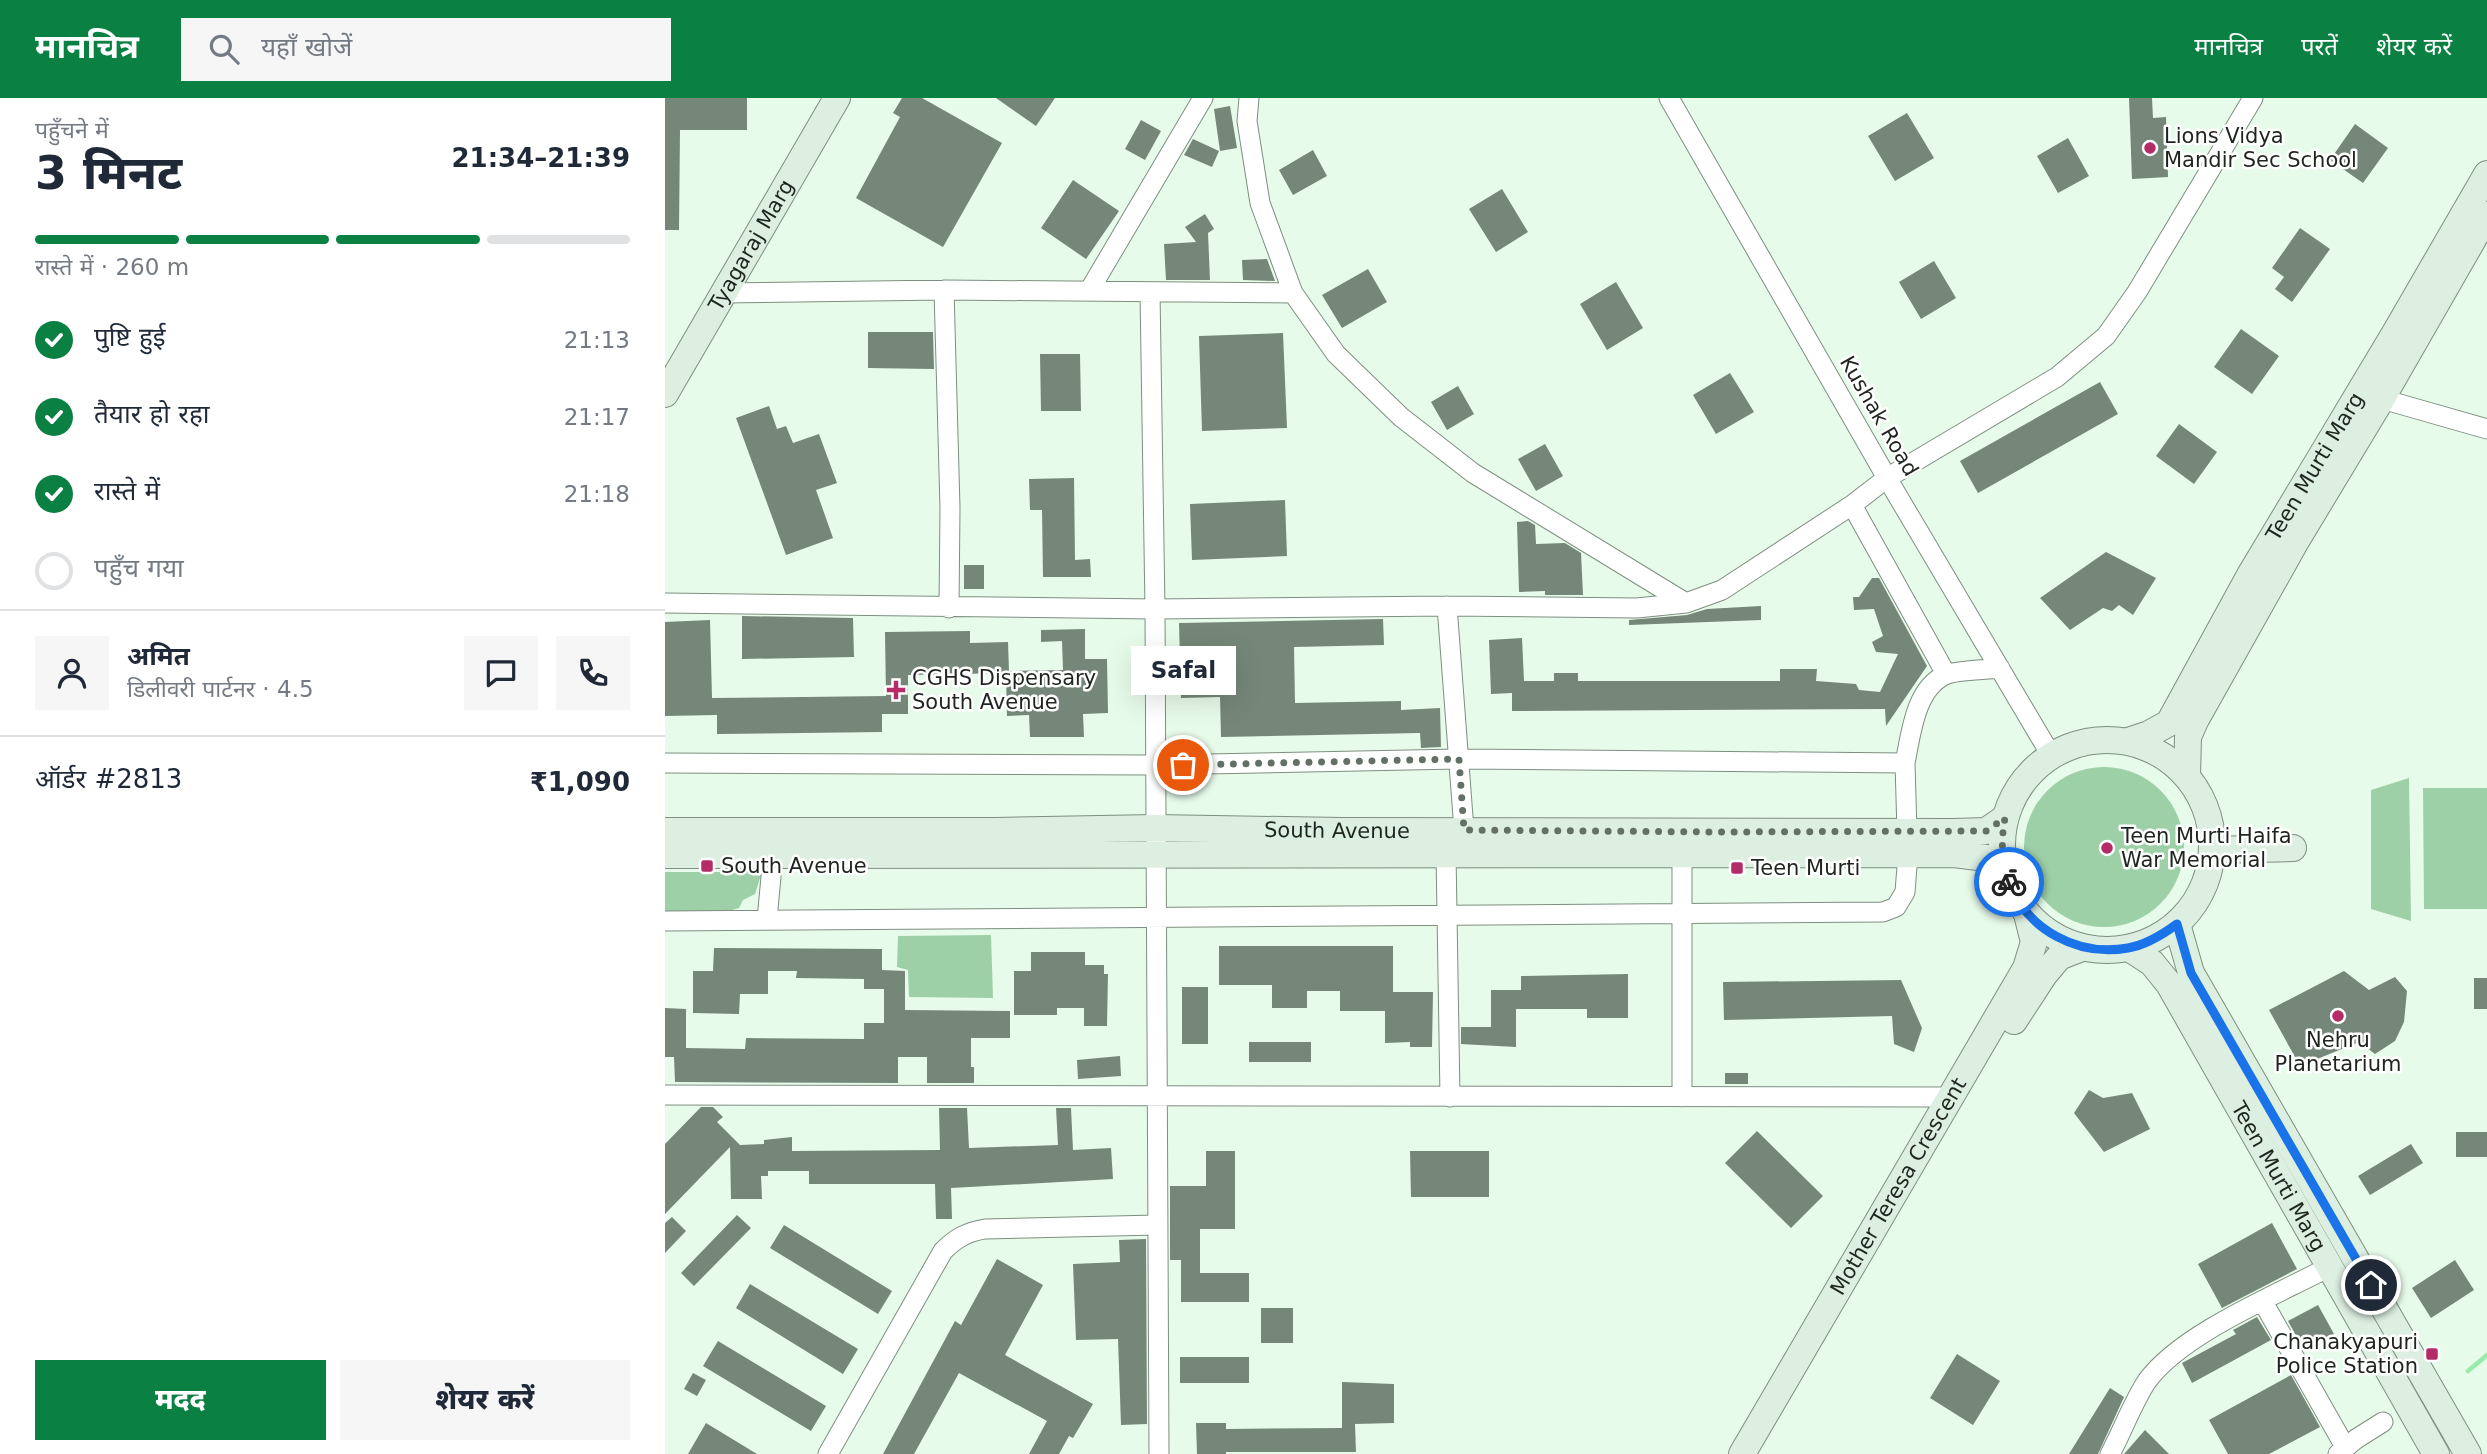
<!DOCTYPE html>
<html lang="hi">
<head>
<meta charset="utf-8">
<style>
  :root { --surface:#fff; --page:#f6f6f7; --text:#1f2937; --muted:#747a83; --line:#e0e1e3; --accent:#0b8043 }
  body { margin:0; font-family:"DejaVu Sans","Noto Sans Devanagari",sans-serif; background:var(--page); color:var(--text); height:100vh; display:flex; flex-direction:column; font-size:26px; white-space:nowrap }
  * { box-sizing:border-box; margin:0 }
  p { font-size:23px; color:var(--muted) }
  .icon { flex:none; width:38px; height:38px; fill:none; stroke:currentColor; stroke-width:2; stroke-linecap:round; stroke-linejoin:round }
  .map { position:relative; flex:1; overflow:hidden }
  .drawer { display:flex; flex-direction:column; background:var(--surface); width:665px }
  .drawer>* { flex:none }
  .pin { position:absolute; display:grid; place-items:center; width:60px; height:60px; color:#fff; margin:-30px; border:4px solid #fff; border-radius:50%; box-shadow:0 2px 7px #0007 }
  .courier { position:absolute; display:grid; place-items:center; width:70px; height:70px; margin:-35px; border:5px solid #1a73e8; border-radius:50%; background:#fff; color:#222; box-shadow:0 2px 9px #0007 }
  .bubble { position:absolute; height:49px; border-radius:0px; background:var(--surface); box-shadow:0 7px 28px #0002; font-size:23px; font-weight:800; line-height:49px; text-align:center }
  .headline em { font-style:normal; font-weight:800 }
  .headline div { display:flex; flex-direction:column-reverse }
  .headline { display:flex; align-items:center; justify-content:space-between; height:119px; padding:0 35px }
  h1 { font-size:46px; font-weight:800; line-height:52px }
  .bar { display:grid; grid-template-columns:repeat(4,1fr); gap:10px 7px; align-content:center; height:84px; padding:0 35px }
  .bar i { height:9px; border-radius:5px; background:var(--line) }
  .bar .active { background:var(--accent) }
  .bar p { grid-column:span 4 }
  .line { display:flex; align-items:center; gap:18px; padding:0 35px; border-top:2px solid var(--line) }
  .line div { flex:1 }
  .round { display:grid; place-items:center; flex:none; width:74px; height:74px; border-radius:0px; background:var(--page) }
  ol { padding:0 35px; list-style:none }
  li { display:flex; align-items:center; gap:21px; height:77px }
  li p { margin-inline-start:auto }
  li .icon { padding:7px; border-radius:50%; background:var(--accent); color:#fff; stroke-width:4 }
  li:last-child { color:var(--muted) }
  li i { width:38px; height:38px; border:4px solid var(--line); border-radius:50% }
  .cta { display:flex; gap:14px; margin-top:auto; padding:14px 35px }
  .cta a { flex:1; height:80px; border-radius:0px; background:var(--accent); color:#fff; font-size:28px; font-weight:800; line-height:80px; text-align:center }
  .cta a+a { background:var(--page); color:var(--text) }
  header { display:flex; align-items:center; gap:42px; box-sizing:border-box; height:98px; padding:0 35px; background:var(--accent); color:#fff }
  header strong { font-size:33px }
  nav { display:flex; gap:38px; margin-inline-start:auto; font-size:24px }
  .search { width:490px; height:63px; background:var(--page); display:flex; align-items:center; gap:18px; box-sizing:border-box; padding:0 24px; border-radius:0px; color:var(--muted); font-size:26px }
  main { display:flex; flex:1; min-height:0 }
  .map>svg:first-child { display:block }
  .green { fill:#9ed0a7 }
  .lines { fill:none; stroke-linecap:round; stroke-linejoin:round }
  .stream { stroke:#99ebaa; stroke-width:4.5 }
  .building { fill:#758778 }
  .street-casing { stroke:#7d8f80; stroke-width:21 }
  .secondary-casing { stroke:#7d8f80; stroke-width:28 }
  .street { stroke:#fff; stroke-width:19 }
  .secondary { stroke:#ddefe0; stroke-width:26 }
  .done { stroke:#647066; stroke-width:7; stroke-dasharray:0 12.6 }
  .route { stroke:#1a73e8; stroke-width:9 }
  .poi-dot { fill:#b52b66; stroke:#fff; stroke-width:2.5 }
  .labels { text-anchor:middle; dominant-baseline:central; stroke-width:5; stroke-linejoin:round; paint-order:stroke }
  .poi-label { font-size:21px; fill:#1e251f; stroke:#fff; text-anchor:start }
  .street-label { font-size:21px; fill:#1e251f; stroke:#fff }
</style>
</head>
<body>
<header>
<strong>मानचित्र</strong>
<div class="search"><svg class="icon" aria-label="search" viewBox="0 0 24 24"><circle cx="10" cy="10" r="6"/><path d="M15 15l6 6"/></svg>यहाँ खोजें</div>
<nav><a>मानचित्र</a><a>परतें</a><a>शेयर करें</a></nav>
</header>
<main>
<section class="drawer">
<div class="headline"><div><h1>3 मिनट</h1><p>पहुँचने में</p></div><em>21:34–21:39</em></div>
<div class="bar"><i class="active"></i><i class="active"></i><i class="active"></i><i></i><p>रास्ते में · 260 m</p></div>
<ol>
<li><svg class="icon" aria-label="check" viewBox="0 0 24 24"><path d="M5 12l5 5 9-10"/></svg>पुष्टि हुई<p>21:13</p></li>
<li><svg class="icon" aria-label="check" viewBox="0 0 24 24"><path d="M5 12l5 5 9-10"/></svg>तैयार हो रहा<p>21:17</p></li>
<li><svg class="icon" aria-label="check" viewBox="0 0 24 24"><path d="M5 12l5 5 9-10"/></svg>रास्ते में<p>21:18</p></li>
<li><i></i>पहुँच गया</li>
</ol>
<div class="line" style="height:126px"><a class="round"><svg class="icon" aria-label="person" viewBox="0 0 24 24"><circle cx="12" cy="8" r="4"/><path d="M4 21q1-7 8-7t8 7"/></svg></a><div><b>अमित</b><p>डिलीवरी पार्टनर · 4.5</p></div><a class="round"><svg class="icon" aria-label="chat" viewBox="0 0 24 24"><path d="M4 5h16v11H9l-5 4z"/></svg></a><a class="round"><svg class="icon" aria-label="phone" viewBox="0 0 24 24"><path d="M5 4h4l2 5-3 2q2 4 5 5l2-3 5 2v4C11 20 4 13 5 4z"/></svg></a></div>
<div class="line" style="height:91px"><div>ऑर्डर #2813</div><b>₹1,090</b></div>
<div class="cta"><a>मदद</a><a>शेयर करें</a></div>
</section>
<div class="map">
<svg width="1822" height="1356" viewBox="0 0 1822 1356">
  <rect width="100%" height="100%" fill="#e7fbea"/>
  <path class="green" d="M1359 749a80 80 0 1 1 160 0a80 80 0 1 1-160 0Z
    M1744,680L1746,823L1706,811V692Z
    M1758,690H1822V811H1759Z
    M0,774H97L90,796L78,802L74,810L64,813L0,814Z
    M326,837L328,900L244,899L243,872L232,869L233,838Z"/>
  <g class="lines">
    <path class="stream" d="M1803,1273L1822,1257"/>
  </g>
  <path class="building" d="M0,0H82V32H15L14,132H0Z
    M237,0H257L337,45L278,149L191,100L235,19L228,15Z
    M331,0H390L371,28Z
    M1464,0H1487L1488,20L1501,19L1503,79L1467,81Z
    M565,8L572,50L555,53L549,11Z
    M1242,15L1269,60L1230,83L1203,38Z
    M476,22L496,33L480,62L460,51Z
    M1690,26L1723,50L1698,85L1665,62Z
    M1403,40L1424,78L1393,95L1372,58Z
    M528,41L554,53L547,69L519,57Z
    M648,52L662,78L628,97L614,72Z
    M408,82L454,113L421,161L376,130Z
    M837,91L863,134L831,154L804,111Z
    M540,116L549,131L543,135L545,182H501L499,146L531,144L520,129Z
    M1635,130L1665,151L1627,204L1610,191L1619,179L1607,170Z
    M602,161L610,183L578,182L577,162Z
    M1269,163L1291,200L1256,221L1234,184Z
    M703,171L722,204L677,230L657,197Z
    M951,184L978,230L942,252L915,206Z
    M1576,231L1614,258L1587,296L1549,269Z
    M203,234H268L269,271L203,270Z
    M618,235L622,330L537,333L534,238Z
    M375,256H415L416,313H376Z
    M1065,275L1089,314L1051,336L1028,297Z
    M1435,284L1453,316L1313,395L1295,363Z
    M793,288L809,316L782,332L766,304Z
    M104,308L112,331L121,328L128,345L154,336L172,385L151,392L168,440L121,457L71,320Z
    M1514,326L1552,354L1529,386L1491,358Z
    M880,346L898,378L871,393L853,361Z
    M409,380L410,462L425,461L426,479H378L377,412H365L364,381Z
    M620,402L622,458L527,462L525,406Z
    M863,423L870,427L871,446L900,445L916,455L918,497H880V493L854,494L852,424Z
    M1441,454L1491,480L1468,517L1454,507L1447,513L1438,510L1405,532L1375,500Z
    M299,467H319V491H299Z
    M1207,480H1214L1262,568L1221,628L1220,611L847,613V595L826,596L824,542L857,540L859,583H889V575H913V583H1115V571H1152L1151,583L1191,586L1194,592L1215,594L1233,556L1211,554L1207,544L1218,538L1209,511L1189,512L1188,499H1194Z
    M1096,508V522L964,527V522L1022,517L1042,511Z
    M77,518L188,520L189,559L77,561Z
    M718,521L719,547L629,549L630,605L736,603V612L775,610L776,649L756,650L755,635L556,639L555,599L516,600L514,525Z
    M45,522L47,600L221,598L220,534L305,533V545L343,544L344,573L398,572L397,543L376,544V532L420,531V561H442L443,615L418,616L419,639H365L364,617L342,618L341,575L243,577V616H217V634L52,636V617L0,618V524Z
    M554,848H728V894H768L767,949H745V944L720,945V913H675V893H642V910H607V887H554Z
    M49,850L217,851V872L240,873V912L345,913V940H306V969H309V985H262V959H233V985L10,984L9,959H0V910L21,911V950L80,951L81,940L199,941V925H219V891H199V881L131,880L132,873H103V896H75L74,916L28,915V873H48Z
    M366,854H420V867H439V876H443L442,928H419V910H392V917H349V873H366Z
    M1679,873L1704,892L1730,879L1742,893L1739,924L1730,943L1710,956L1694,944L1635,968L1604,912Z
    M963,876V920H922V911H851V949L796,946V929H826V892H856V878Z
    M1809,880H1822V911H1809Z
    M1236,882L1257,930L1249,954L1229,946L1227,918L1059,922L1058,884Z
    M517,889H543V946H517Z
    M584,944H646V964H584Z
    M455,958L456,978L413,981L412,962Z
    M1060,975H1083V986H1060Z
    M1424,992L1438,1000L1467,995L1485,1031L1439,1054L1409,1015Z
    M36,1009H48L58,1019L52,1024L75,1047L99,1046V1042L127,1039V1053L275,1052L274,1010H302L304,1050L393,1047L391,1010H406L408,1052L446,1050L448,1081L286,1090L287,1121H271L270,1086H144V1073H103V1078H96L97,1101H66L65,1049L0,1116V1046Z
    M1092,1033L1158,1098L1126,1130L1060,1065Z
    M1791,1034H1822V1059H1791Z
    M1746,1046L1758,1065L1705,1097L1693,1078Z
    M541,1053H570V1131H535V1175H584V1204H516V1162H505V1088H541Z
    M745,1053H824V1099H746Z
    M72,1117L86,1130L29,1188L16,1175Z
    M7,1119L21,1133L0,1155V1125Z
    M1607,1125L1632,1171L1557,1210L1533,1166Z
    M119,1127L227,1193L213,1216L105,1150Z
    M481,1141L482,1326L456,1327L453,1241L411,1242L408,1166L455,1164L454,1142Z
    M332,1161L378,1187L340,1257L428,1306L408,1340L404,1338L394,1356H364L382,1323L294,1275L249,1356H218L290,1223L296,1227Z
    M1790,1162L1809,1192L1766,1220L1747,1190Z
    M85,1186L193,1251L178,1276L71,1210Z
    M1653,1207L1669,1236L1639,1252L1623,1223Z
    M596,1210H628V1245H596Z
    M1592,1219L1606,1242L1527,1285L1517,1265L1571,1236L1568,1232Z
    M53,1243L161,1308L146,1333L38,1268Z
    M1292,1256L1335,1283L1308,1327L1265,1300Z
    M515,1259H584V1285H515Z
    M28,1275L41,1282L32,1298L19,1291Z
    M1626,1277L1655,1329L1604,1356H1563L1544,1322Z
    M677,1284L729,1286V1325L690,1326L691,1354H561V1356H532L531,1325H561V1331L677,1330Z
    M1445,1290L1459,1299L1433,1356H1404Z
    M41,1325L92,1356H23Z
    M1480,1332L1504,1356H1459Z"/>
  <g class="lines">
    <defs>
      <path id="street" d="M584,0L582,23L595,105L628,195L671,256L736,319L808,375L1021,505
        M1004,0L1222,380L1386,657
        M279,192L285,410L284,510
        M424,193L538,0
        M485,194L490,511L494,1356
        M58,195L279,192L628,195
        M1717,301L1822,331
        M1187,407L1281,576
        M0,505L490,511L782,508L972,510L1021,505L1057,492L1187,407L1222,380L1392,279L1441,238L1472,194L1588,0
        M782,508L799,732
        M0,665L490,667L794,661L1240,665L1242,734
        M1240,665C1246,636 1250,591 1280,577C1290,572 1323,572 1335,570
        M781,755L785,999
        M1017,755V999
        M102,822L108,757
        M0,823L1218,814L1231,809L1240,794L1243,756
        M0,997L1285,999
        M1598,1204L1679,1347
        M163,1356L278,1153C291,1140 302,1134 320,1131L492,1127
        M1445,1356C1457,1334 1468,1304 1482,1283C1516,1236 1611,1197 1664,1169
        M1673,1356L1691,1341L1718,1324"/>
      <g id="secondary">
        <path id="s1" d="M0,296L172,0"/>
        <circle cx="1442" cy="747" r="105"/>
        <path id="s2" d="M1463,643L1484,636L1504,625L1585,477L1730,235L1822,76"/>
        <path d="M1522,678L1523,639L1530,623L1631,443L1713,307L1822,117"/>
        <path id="s3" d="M0,733H331L490,730L677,733L1288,734L1321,733L1340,720"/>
        <path d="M1547,752L1628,750"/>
        <path d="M0,757L1289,756L1321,760L1340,772"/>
        <path d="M1512,826L1526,875L1803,1356"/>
        <path id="s4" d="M1464,850L1487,865L1504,886L1771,1356"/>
        <path d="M1349,923L1379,877L1394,859L1417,850"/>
        <path id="s5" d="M1077,1356L1361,870L1369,844L1362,816"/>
      </g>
    </defs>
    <use href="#street" class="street-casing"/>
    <use href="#secondary" class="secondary-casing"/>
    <use href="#street" class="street"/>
    <use href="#secondary" class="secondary"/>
  </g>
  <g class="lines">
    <path class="done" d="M518,667L794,661L799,732L1049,734L1321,733L1340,720C1336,742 1336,763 1344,784"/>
    <path class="route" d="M1344,784C1362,832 1413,859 1463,850C1481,847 1497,837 1512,826L1526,875L1706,1187"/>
  </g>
  <g class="poi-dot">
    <circle cx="1485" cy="50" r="7"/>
    <path d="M227.5 581.5h7v7h7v7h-7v7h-7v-7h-7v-7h7z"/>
    <circle cx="1442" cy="750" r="7"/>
    <rect x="35" y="761" width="14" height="14" rx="3.5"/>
    <rect x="1065" y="763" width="14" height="14" rx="3.5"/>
    <circle cx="1673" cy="918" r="7"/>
    <rect x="1760" y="1249" width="14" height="14" rx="3.5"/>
  </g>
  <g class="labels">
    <g class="poi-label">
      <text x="1499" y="38">Lions Vidya<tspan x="1499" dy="24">Mandir Sec School</tspan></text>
      <text x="247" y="580">CGHS Dispensary<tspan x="247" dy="24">South Avenue</tspan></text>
      <text x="1456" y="738">Teen Murti Haifa<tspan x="1456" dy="24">War Memorial</tspan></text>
      <text x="56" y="768">South Avenue</text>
      <text x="1086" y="770">Teen Murti</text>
      <text x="1673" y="942" text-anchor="middle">Nehru<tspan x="1673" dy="24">Planetarium</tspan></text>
      <text x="1753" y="1244" text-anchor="end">Chanakyapuri<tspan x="1753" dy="24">Police Station</tspan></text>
    </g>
    <g class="street-label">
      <text stroke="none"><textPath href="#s1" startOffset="172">Tyagaraj Marg</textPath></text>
      <text transform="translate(1214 318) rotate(60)">Kushak Road</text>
      <text stroke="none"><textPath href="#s2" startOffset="340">Teen Murti Marg</textPath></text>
      <text stroke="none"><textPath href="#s3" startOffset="672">South Avenue</textPath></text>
      <text stroke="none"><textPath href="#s4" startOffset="276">Teen Murti Marg</textPath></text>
      <text stroke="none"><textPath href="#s5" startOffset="310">Mother Teresa Crescent</textPath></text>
    </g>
  </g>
</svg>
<div class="pin" style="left:518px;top:667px;background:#ea580c"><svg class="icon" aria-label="bag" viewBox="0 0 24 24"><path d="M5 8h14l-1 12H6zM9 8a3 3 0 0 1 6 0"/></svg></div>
<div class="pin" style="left:1706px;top:1187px;background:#1f2937"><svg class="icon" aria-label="home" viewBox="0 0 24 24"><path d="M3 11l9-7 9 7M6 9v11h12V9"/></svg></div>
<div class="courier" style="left:1344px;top:784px"><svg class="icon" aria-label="bike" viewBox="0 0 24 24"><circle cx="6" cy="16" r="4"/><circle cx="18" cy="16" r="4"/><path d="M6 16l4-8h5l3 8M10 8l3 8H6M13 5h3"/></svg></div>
<div class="bubble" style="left:466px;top:548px;width:105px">Safal</div>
</div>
</main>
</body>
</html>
